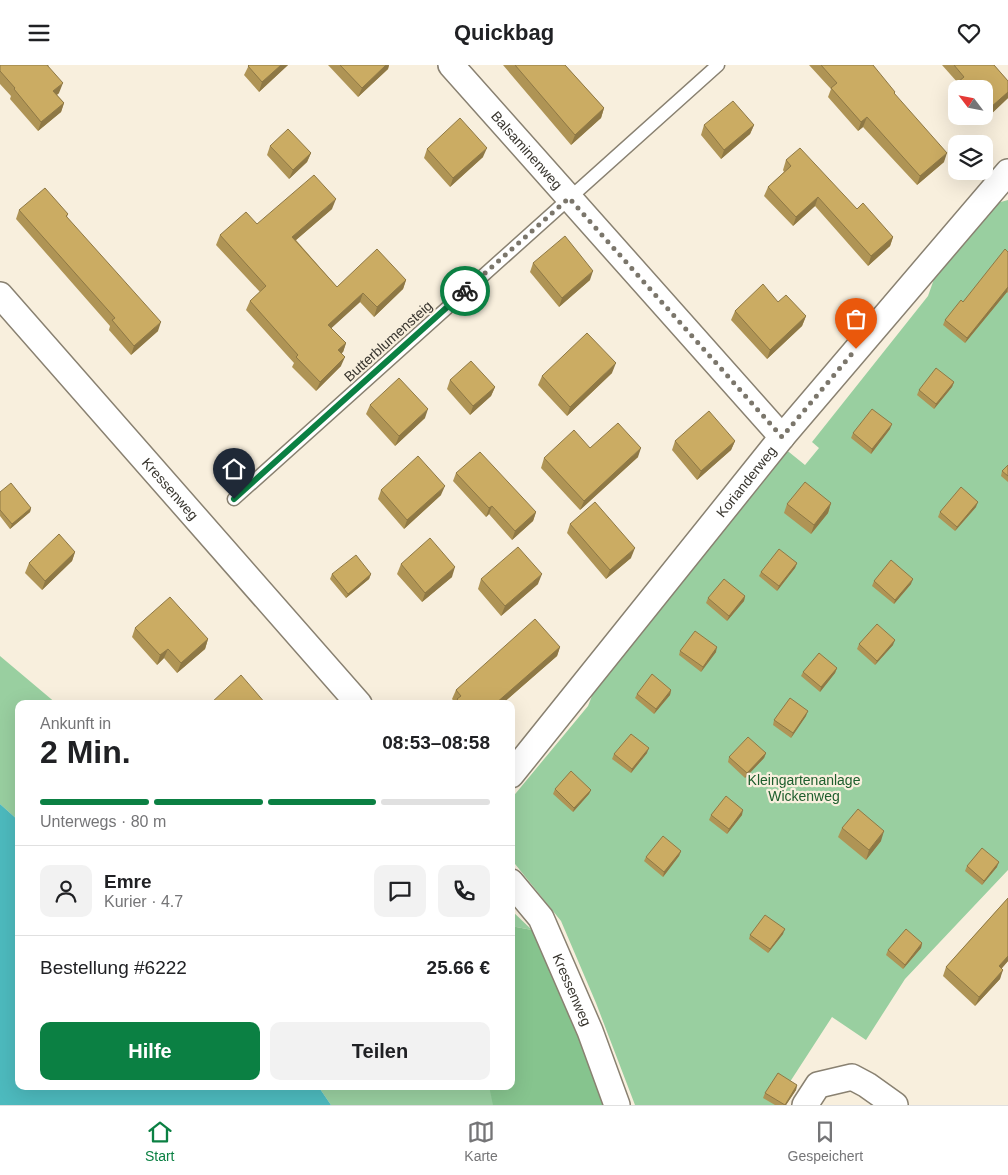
<!DOCTYPE html>
<html lang="de">
<head>
<meta charset="utf-8">
<style>
  :root { --surface:#fff; --page:#f2f2f2; --text:#202124; --muted:#757577; --line:#e0e0e0; --accent:#0b8043 }
  body { margin:0; font-family:Arial,sans-serif; background:var(--page); color:var(--text); height:100vh; display:flex; flex-direction:column; font-size:19px; white-space:nowrap }
  * { box-sizing:border-box; margin:0 }
  p { font-size:16px; color:var(--muted) }
  .icon { flex:none; width:28px; height:28px; fill:none; stroke:currentColor; stroke-width:2; stroke-linecap:round; stroke-linejoin:round }
  .map { position:relative; flex:1; overflow:hidden }
  .side { position:absolute; left:15px; top:635px; width:500px; height:390px; display:flex; flex-direction:column; background:var(--surface); border-radius:10px; box-shadow:0 5px 20px #0002 }
  .side>* { flex:none }
  .needle { width:32px; rotate:302deg }
  .fabs { position:absolute; left:948px; top:15px; display:grid; gap:10px }
  .fabs a { display:grid; place-items:center; width:45px; height:45px; border-radius:10px; background:var(--surface); box-shadow:0 5px 20px #0002; font-size:25px }
  .pin { position:absolute; display:grid; place-items:center; width:42px; height:42px; color:#fff; margin:-51px -21px; border-radius:50% 50% 50% 0; rotate:-45deg; box-shadow:0 0 5px #0007 }
  .pin .icon { rotate:45deg }
  .courier { position:absolute; display:grid; place-items:center; width:50px; height:50px; margin:-25px; border:4px solid #0b8043; border-radius:50%; background:#fff; color:#222; box-shadow:0 1px 6px #0007 }
  .summary em { font-style:normal; font-weight:800 }
  .summary div { display:flex; flex-direction:column-reverse }
  .summary { display:flex; align-items:center; justify-content:space-between; height:85px; padding:0 25px }
  h1 { font-size:32px; font-weight:800; line-height:38px }
  .bar { display:grid; grid-template-columns:repeat(4,1fr); gap:8px 5px; align-content:center; height:60px; padding:0 25px }
  .bar i { height:6px; border-radius:4px; background:var(--line) }
  .bar .on { background:var(--accent) }
  .bar p { grid-column:span 4 }
  .line { display:flex; align-items:center; gap:12px; padding:0 25px; border-top:1px solid var(--line) }
  .line div { flex:1 }
  .round { display:grid; place-items:center; flex:none; width:52px; height:52px; border-radius:10px; background:var(--page) }
  .action { display:flex; gap:10px; margin-top:auto; padding:10px 25px }
  .action a { flex:1; height:58px; border-radius:10px; background:var(--accent); color:#fff; font-size:20px; font-weight:800; line-height:58px; text-align:center }
  .action a+a { background:var(--page); color:var(--text) }
  header { display:flex; justify-content:space-between; align-items:center; height:65px; padding:0 25px; background:var(--surface); font-size:22px; font-weight:800 }
  .menu { display:flex; justify-content:space-around; align-items:center; height:70px; border-top:1px solid var(--line); background:var(--surface); font-size:14px; color:var(--muted) }
  .menu a { display:grid; justify-items:center; gap:2px }
  .menu .on { color:var(--accent) }
  .map>svg:first-child { display:block }
  .green { fill:#99cfa0 }
  .forest { fill:#86c48e }
  .water { fill:#4dbabe }
  .lines { fill:none; stroke-linecap:round; stroke-linejoin:round }
  .lane-casing { stroke:#898171; stroke-width:15 }
  .street-casing { stroke:#898171; stroke-width:28 }
  .lane { stroke:#fff; stroke-width:12 }
  .street { stroke:#fff; stroke-width:25 }
  .wall { fill:#af9455 }
  .shaded-wall { fill:#8e7845 }
  .building { fill:#cbac63; stroke:#8e7845 }
  .done { stroke:#7b766b; stroke-width:5; stroke-dasharray:0 9 }
  .route { stroke:#0b8043; stroke-width:6 }
  .labels { text-anchor:middle; dominant-baseline:central; stroke-width:4.5; stroke-linejoin:round; paint-order:stroke }
  .street-label { font-size:14px; fill:#38352e; stroke:#f8efdd }
  .park-label { font-size:14px; fill:#1d5e2d; stroke:#f8efdd }
</style>
</head>
<body>
<header><svg class="icon" aria-label="menu" viewBox="0 0 24 24"><path d="M4 6h16M4 12h16M4 18h16"/></svg>Quickbag<svg class="icon" aria-label="heart" viewBox="0 0 24 24"><path d="M12 20l-8-8c-3-5 5-10 8-4 3-6 11-1 8 4z"/></svg></header>
<div class="map">
<svg width="1008" height="1040" viewBox="0 0 1008 1040">
  <rect width="100%" height="100%" fill="#f8efdd"/>
  <path class="green" d="M1008,135V805L905,914L866,975L832,952L775,1040H635L596,938L561,856L511,794V734L588,641L597,618L784,383L805,400L819,383L812,377L928,231L940,197L990,140Z
    M0,591L57,639H19V756L0,739Z
    M511,845L532,865L511,861Z
    M318,1021H490L494,1040H331Z"/>
  <path class="forest" d="M511,861L532,865L557,915L604,1040H493L489,1021H511Z"/>
  <path class="water" d="M0,739L19,756V1021H318L331,1040H0Z"/>
  <g class="lines">
    <defs>
      <path id="lane" d="M234,434L718,0"/>
      <g id="street">
        <path id="s1" d="M451,0L782,372"/>
        <path id="s2" d="M0,230L359,639"/>
        <path id="s3" d="M511,710L782,372L1008,107"/>
        <path id="s4" d="M511,817L541,853L590,966L617,1040"/>
        <path d="M805,1040L818,1020L852,1012L867,1020L895,1040"/>
      </g>
    </defs>
    <use href="#lane" class="lane-casing"/>
    <use href="#street" class="street-casing"/>
    <use href="#lane" class="lane"/>
    <use href="#street" class="street"/>
  </g>
  <path class="wall" d="M0,0H49L48,1L59,28L57,30L64,38L61,47L38,66L10,34L11,31L0,19Z
    M249,0H288L259,27L244,10Z
    M328,0H389L388,4L358,32Z
    M503,0H565L604,43L601,53L571,80Z
    M809,0H873L944,97L917,120L863,62L858,66L828,32L831,24Z
    M942,0H994L1008,16V33L988,52L984,49V24H956V27L955,26L958,18Z
    M704,60H754L750,69L721,94L701,70Z
    M270,81L311,88L307,97L289,114L267,90Z
    M427,84L483,92L450,122L424,93Z
    M786,95L857,144L893,172L890,181L868,201L815,141L793,161L764,131L768,122L784,107L783,105Z
    M332,144L296,175L337,222L406,215L403,224L374,252L360,237L331,263L346,278L343,287L341,288V301L316,326L292,302L294,298L246,245L250,236L260,227L216,180L220,170L257,159Z
    M19,145L68,149L67,152L158,266L131,290L109,265L110,261L16,154Z
    M1008,187V228L1007,227L965,278L943,260L945,255L963,237Z
    M533,198L590,215L559,242L530,207Z
    M778,237L806,251L802,261L767,294L731,255L735,246Z
    M612,308L567,351L538,320L542,311Z
    M450,315L495,322L491,331L470,350L447,324Z
    M954,317L952,322L934,344L917,330L919,325Z
    M370,340L425,353L395,381L366,349Z
    M890,364L871,389L851,373L853,368Z
    M675,376H735L731,385L697,415L672,385Z
    M590,383L638,392L580,445L541,403L544,393Z
    M1008,400V417L1001,411L1002,406Z
    M456,408L536,447L533,456L512,475L489,449L486,452L453,416Z
    M381,425L441,430L404,464L378,434Z
    M0,427L31,443L30,447L10,464L0,451Z
    M831,438L828,448L811,469L784,448L787,439Z
    M976,442L955,466L938,452L940,447Z
    M570,459L631,493L606,514L567,468Z
    M75,487L72,496L42,525L25,508L29,498Z
    M797,498L795,503L777,526L759,511L761,507Z
    M401,499L452,512L422,537L397,509Z
    M332,509H371L369,514L346,533L330,514Z
    M481,514L538,519L501,551L478,524Z
    M874,516L911,519L894,539L872,521Z
    M745,531L744,536L727,556L706,538L708,533Z
    M135,563L208,574L205,584L177,608L164,593L157,600L132,572Z
    M859,579L893,580L875,600L857,584Z
    M560,582L557,591L502,639H456L452,634L456,625Z
    M680,586L716,587L701,607L679,590Z
    M837,603L835,608L820,627L801,611L803,607Z
    M671,625L670,630L654,649L635,633L637,629Z
    M806,651L791,673L773,660L774,655Z
    M647,688L631,708L612,694L614,689Z
    M766,688L764,693L745,713L728,697L729,692Z
    M555,724L591,725L589,729L573,747L553,729Z
    M711,750H742L727,769L709,755Z
    M842,763L881,776L866,795L838,772Z
    M681,786L679,791L663,812L644,796L646,792Z
    M967,801L997,802L982,820L965,806Z
    M1008,833V896L1002,903L1000,914L975,941L943,911L946,902Z
    M783,869L768,888L749,874L750,870Z
    M922,878L921,883L903,904L886,890L888,885Z
    M797,1020L796,1025L786,1040H775L763,1033L765,1028Z"/>
  <path class="shaded-wall" d="M281,0H288L259,27L262,17Z
    M386,0H389L388,4L358,32L362,23Z
    M63,18L59,28L50,35L53,26Z
    M1008,27V33L988,52L991,42Z
    M64,38L61,47L38,66L41,57Z
    M604,43L601,53L571,80L575,70Z
    M867,52L863,62L858,66L861,57Z
    M754,60L750,69L721,94L724,85Z
    M487,83L483,92L450,122L453,113Z
    M311,88L307,97L289,114L293,105Z
    M947,88L944,97L917,120L920,111Z
    M818,132L815,141L793,161L796,152Z
    M336,134L332,144L289,181L292,172Z
    M893,172L890,181L868,201L871,191Z
    M593,206L590,215L559,242L562,233Z
    M406,215L403,224L374,252L377,242Z
    M1008,222L1007,227L965,278L967,273Z
    M363,228L360,237L325,269L328,260Z
    M806,251L802,261L767,294L770,285Z
    M161,257L158,266L131,290L134,281Z
    M346,278L343,287L335,294L338,285Z
    M345,292L341,301L316,326L320,317Z
    M616,298L612,308L567,351L570,342Z
    M954,317L952,322L934,344L936,339Z
    M495,322L491,331L470,350L473,341Z
    M428,344L425,353L395,381L399,371Z
    M892,359L890,364L871,389L872,384Z
    M735,376L731,385L697,415L701,406Z
    M641,383L638,392L580,445L584,436Z
    M445,421L441,430L404,464L407,455Z
    M978,437L976,442L955,466L957,462Z
    M831,438L828,448L811,469L814,460Z
    M492,441L489,449L486,452L489,443Z
    M31,443L30,447L10,464L12,459Z
    M536,447L533,456L512,475L515,466Z
    M635,483L631,493L606,514L610,505Z
    M75,487L72,496L42,525L45,516Z
    M797,498L795,503L777,526L779,521Z
    M455,502L452,512L422,537L425,528Z
    M371,509L369,514L346,533L348,529Z
    M542,509L538,519L501,551L505,541Z
    M913,514L911,519L894,539L895,535Z
    M745,531L744,536L727,556L729,551Z
    M208,574L205,584L177,608L181,598Z
    M895,575L893,580L875,600L877,596Z
    M560,582L557,591L502,639H495Z
    M717,582L716,587L701,607L703,602Z
    M168,584L164,593L157,600L160,590Z
    M837,603L835,608L820,627L821,622Z
    M671,625L670,630L654,649L656,644Z
    M808,646L806,651L791,673L793,668Z
    M649,683L647,688L631,708L632,704Z
    M766,688L764,693L745,713L747,708Z
    M591,725L589,729L573,747L574,743Z
    M743,745L742,750L727,769L729,764Z
    M884,766L881,776L866,795L869,785Z
    M681,786L679,791L663,812L664,807Z
    M999,797L997,802L982,820L984,816Z
    M785,864L783,869L768,888L770,884Z
    M922,878L921,883L903,904L905,900Z
    M1008,891V896L996,910L999,901Z
    M1003,905L1000,914L975,941L979,932Z
    M797,1020L796,1025L786,1040H785Z"/>
  <path class="building" d="M0,0H47L63,18L53,26L64,38L41,57L14,24L15,23L0,6Z
    M249,0H281L262,17L248,1Z
    M340,0H386L362,23Z
    M515,0H565L604,43L575,70Z
    M821,0H873L895,27L894,28L947,88L920,111L867,52L861,57L831,23L837,18Z
    M954,0H994L1008,16V27L991,42L984,37V24H967L958,17L964,12Z
    M733,36L754,60L724,85L704,60Z
    M460,53L487,83L453,113L427,84Z
    M288,64L311,88L293,105L270,81Z
    M800,83L857,144L863,138L893,172L871,191L818,132L796,152L768,122L791,101L786,95Z
    M314,110L336,134L292,172L337,222L377,184L406,215L377,242L363,228L328,260L346,278L338,285L345,292L320,317L296,292L298,290L250,236L266,221L220,170L246,147L257,159Z
    M45,123L68,149L66,151L161,257L134,281L112,255L115,253L19,145Z
    M565,171L593,206L562,233L533,198Z
    M1005,184L1008,187V222L967,273L945,255L961,235L963,237Z
    M763,219L778,237L786,230L806,251L770,285L735,246Z
    M587,268L616,298L570,342L542,311Z
    M471,296L495,322L473,341L450,315Z
    M936,303L954,317L936,339L919,325Z
    M399,313L428,344L399,371L370,340Z
    M872,344L892,359L872,384L853,368Z
    M709,346L735,376L701,406L675,376Z
    M618,358L641,383L584,436L544,393L574,365L590,383Z
    M480,387L536,447L515,466L492,441L489,443L456,408Z
    M418,391L445,421L407,455L381,425Z
    M1008,400V411L1002,406Z
    M805,417L831,438L814,460L787,439Z
    M11,418L31,443L12,459L0,445V427Z
    M961,422L978,437L957,462L940,447Z
    M595,437L635,483L610,505L570,459Z
    M59,469L75,487L45,516L29,498Z
    M430,473L455,502L425,528L401,499Z
    M518,482L542,509L505,541L481,514Z
    M779,484L797,498L779,521L761,507Z
    M356,490L371,509L348,529L332,509Z
    M891,495L913,514L895,535L874,516Z
    M724,514L745,531L729,551L708,533Z
    M170,532L208,574L181,598L168,584L160,590L135,563Z
    M535,554L560,582L495,639H461L457,634L461,631L456,625Z
    M877,559L895,575L877,596L859,579Z
    M695,566L717,582L703,602L680,586Z
    M819,588L837,603L821,622L803,607Z
    M652,609L671,625L656,644L637,629Z
    M241,610L266,639H210Z
    M790,633L808,646L793,668L774,655Z
    M631,669L649,683L632,704L614,689Z
    M748,672L766,688L747,708L729,692Z
    M571,706L591,725L574,743L555,724Z
    M726,731L743,745L729,764L711,750Z
    M858,744L884,766L869,785L842,763Z
    M663,771L681,786L664,807L646,792Z
    M982,783L999,797L984,816L967,801Z
    M1008,833V891L999,901L1003,905L979,932L946,902Z
    M765,850L785,864L770,884L750,870Z
    M906,864L922,878L905,900L888,885Z
    M778,1008L797,1020L785,1040L765,1028Z"/>
  <g class="lines">
    <path class="done" d="M465,226L569,133L782,372L856,284"/>
    <path class="route" d="M234,434L465,226"/>
  </g>
  <g class="labels">
    <g class="street-label">
      <text stroke="none"><textPath href="#s1" startOffset="114">Balsaminenweg</textPath></text>
      <text transform="translate(388 276) rotate(-42)">Butterblumensteig</text>
      <text stroke="none"><textPath href="#s3" startOffset="376">Korianderweg</textPath></text>
      <text stroke="none"><textPath href="#s2" startOffset="258">Kressenweg</textPath></text>
      <text stroke="none"><textPath href="#s4" startOffset="125">Kressenweg</textPath></text>
    </g>
    <g class="park-label">
      <text x="804" y="715">Kleingartenanlage<tspan x="804" dy="16">Wickenweg</tspan></text>
    </g>
  </g>
</svg>
<div class="fabs">
<a><svg class="needle" viewBox="-14 -14 28 28"><path d="M0-13l5 13h-10z" fill="#e53935"/><path d="M0 13l5-13h-10z" fill="#757577"/></svg></a>
<a><svg class="icon" aria-label="layers" viewBox="0 0 24 24"><path d="M12 4l9 5-9 5-9-5zM3 14l9 5 9-5"/></svg></a>
</div>
<div class="pin" style="left:856px;top:284px;background:#ea580c"><svg class="icon" aria-label="bag" viewBox="0 0 24 24"><path d="M5 8h14l-1 12H6zM9 8a3 3 0 0 1 6 0"/></svg></div>
<div class="pin" style="left:234px;top:434px;background:#1f2937"><svg class="icon" aria-label="home" viewBox="0 0 24 24"><path d="M3 11l9-7 9 7M6 9v11h12V9"/></svg></div>
<div class="courier" style="left:465px;top:226px"><svg class="icon" aria-label="bike" viewBox="0 0 24 24"><circle cx="6" cy="16" r="4"/><circle cx="18" cy="16" r="4"/><path d="M6 16l4-8h5l3 8M10 8l3 8H6M13 5h3"/></svg></div>
<section class="side">
<div class="summary"><div><h1>2 Min.</h1><p>Ankunft in</p></div><em>08:53–08:58</em></div>
<div class="bar"><i class="on"></i><i class="on"></i><i class="on"></i><i></i><p>Unterwegs · 80 m</p></div>
<div class="line" style="height:90px"><a class="round"><svg class="icon" aria-label="person" viewBox="0 0 24 24"><circle cx="12" cy="8" r="4"/><path d="M4 21q1-7 8-7t8 7"/></svg></a><div><b>Emre</b><p>Kurier · 4.7</p></div><a class="round"><svg class="icon" aria-label="chat" viewBox="0 0 24 24"><path d="M4 5h16v11H9l-5 4z"/></svg></a><a class="round"><svg class="icon" aria-label="phone" viewBox="0 0 24 24"><path d="M5 4h4l2 5-3 2q2 4 5 5l2-3 5 2v4C11 20 4 13 5 4z"/></svg></a></div>
<div class="line" style="height:65px"><div>Bestellung #6222</div><b>25.66 €</b></div>
<div class="action"><a>Hilfe</a><a>Teilen</a></div>
</section>
</div>
<nav class="menu">
<a class="on"><svg class="icon" aria-label="home" viewBox="0 0 24 24"><path d="M3 11l9-7 9 7M6 9v11h12V9"/></svg>Start</a>
<a><svg class="icon" aria-label="map" viewBox="0 0 24 24"><path d="M3 6l6-2 6 2 6-2v14l-6 2-6-2-6 2zM9 4v14M15 6v14"/></svg>Karte</a>
<a><svg class="icon" aria-label="saved" viewBox="0 0 24 24"><path d="M7 4h10v16l-5-4-5 4z"/></svg>Gespeichert</a>
</nav>
</body>
</html>
